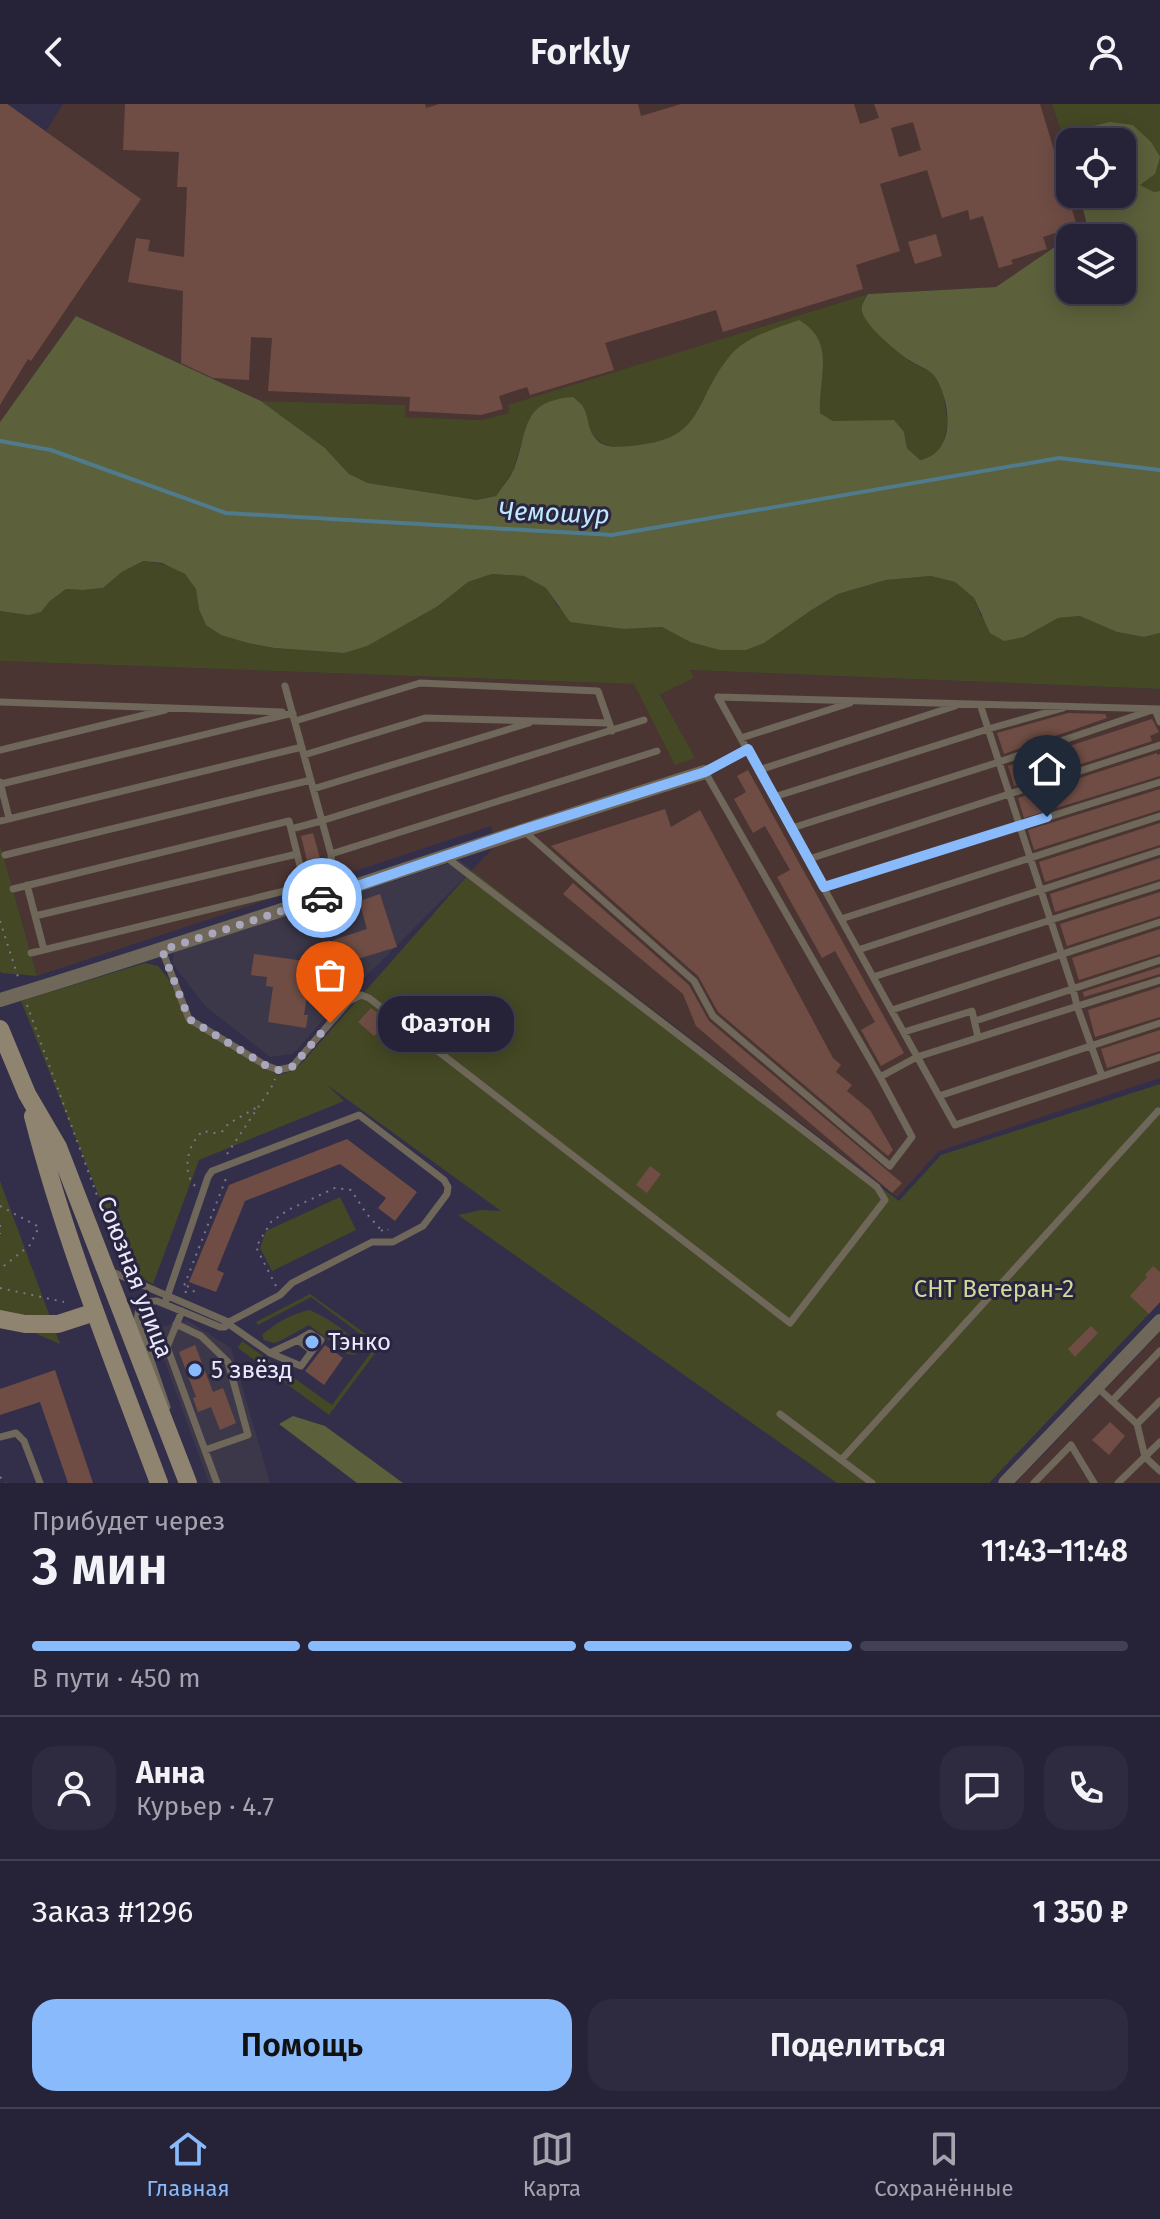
<!DOCTYPE html>
<html lang="ru">
<head>
<meta charset="utf-8">
<style>
  :root { --surface:#262338; --page:#2e2b40; --text:#f1f3f6; --muted:#a4a4ae; --line:#424053; --accent:#89bafc }
  body { margin:0; font-family:"Fira Sans",sans-serif; background:var(--page); color:var(--text); height:100vh; display:flex; flex-direction:column; font-size:30px; white-space:nowrap }
  * { box-sizing:border-box; margin:0 }
  p { font-size:26px; color:var(--muted) }
  .icon { flex:none; width:44px; height:44px; fill:none; stroke:currentColor; stroke-width:2; stroke-linecap:round; stroke-linejoin:round }
  .map { position:relative; height:1379px; overflow:hidden }
  .side { display:flex; flex-direction:column; background:var(--surface); flex:1 }
  .side>* { flex:none }
  .controls { position:absolute; left:1056px; top:24px; display:grid; gap:16px }
  .controls a { display:grid; place-items:center; width:80px; height:80px; border-radius:16px; background:var(--surface); box-shadow:0 4px 20px #0003,0 0 0 2px var(--line); font-size:40px }
  .pin { position:absolute; display:grid; place-items:center; width:68px; height:68px; color:#fff; margin:-82px -34px; border-radius:50% 50% 50% 0; rotate:-45deg; box-shadow:0 0 8px #0007 }
  .pin .icon { rotate:45deg }
  .courier { position:absolute; display:grid; place-items:center; width:80px; height:80px; margin:-40px; border:6px solid #89bafc; border-radius:50%; background:#fff; color:#222; box-shadow:0 2px 10px #0007 }
  .bubble { position:absolute; height:56px; border-radius:24px; background:var(--surface); box-shadow:0 4px 20px #0003,0 0 0 2px var(--line); font-size:26px; font-weight:600; line-height:56px; text-align:center }
  .head em { font-style:normal; font-weight:600 }
  .head div { display:flex; flex-direction:column-reverse }
  .head { display:flex; align-items:center; justify-content:space-between; height:136px; padding:0 32px }
  h1 { font-size:52px; font-weight:600; line-height:60px }
  .bar { display:grid; grid-template-columns:repeat(4,1fr); gap:12px 8px; align-content:center; height:96px; padding:0 32px }
  .bar i { height:10px; border-radius:6px; background:var(--line) }
  .bar .selected { background:var(--accent) }
  .bar p { grid-column:span 4 }
  .line { display:flex; align-items:center; gap:20px; padding:0 32px; border-top:2px solid var(--line) }
  .line div { flex:1 }
  .round { display:grid; place-items:center; flex:none; width:84px; height:84px; border-radius:24px; background:var(--page) }
  .cta { display:flex; gap:16px; margin-top:auto; padding:16px 32px }
  .cta a { flex:1; height:92px; border-radius:24px; background:var(--accent); color:#111; font-size:32px; font-weight:600; line-height:92px; text-align:center }
  .cta a+a { background:var(--page); color:var(--text) }
  header { display:flex; justify-content:space-between; align-items:center; height:104px; padding:0 32px; background:var(--surface); font-size:36px; font-weight:600 }
  .tabs { display:flex; justify-content:space-around; align-items:center; height:112px; border-top:2px solid var(--line); background:var(--surface); font-size:22px; color:var(--muted) }
  .tabs a { display:grid; justify-items:center; gap:4px }
  .tabs .selected { color:var(--accent) }
  .map>svg:first-child { display:block }
  .commercial { fill:#3c3849 }
  .industrial { fill:#4a3533 }
  .green { fill:#444824 }
  .forest { fill:#5c603b; fill-rule:evenodd }
  .lines { fill:none; stroke-linecap:round; stroke-linejoin:round }
  .stream { stroke:#4f7b8d; stroke-width:4 }
  .building { fill:#6f4d44; fill-rule:evenodd }
  .path { stroke:#79768d; stroke-width:2; stroke-dasharray:2 6; stroke-linecap:butt }
  .lane { stroke:#6e675a; stroke-width:7 }
  .street { stroke:#6e675a; stroke-width:14 }
  .secondary { stroke:#8f846f; stroke-width:18 }
  .done { stroke:#aaa7bc; stroke-width:8; stroke-dasharray:0 14.4 }
  .route { stroke:#89bafc; stroke-width:10 }
  .poi-dot { fill:#89bafc; stroke:#292540; stroke-width:3 }
  .labels { text-anchor:middle; dominant-baseline:central; stroke-width:6; stroke-linejoin:round; paint-order:stroke }
  .street-label { font-size:24px; fill:#eae8fa; stroke:#292540 }
  .park-label { font-size:24px; fill:#d0d998; stroke:#292540 }
  .poi-label { font-size:24px; fill:#eae8fa; stroke:#292540; text-anchor:start }
  .water-label { font-size:26px; font-style:italic; fill:#bee9fc; stroke:#292540 }
</style>
</head>
<body>
<header><svg class="icon" aria-label="back" viewBox="0 0 24 24"><path d="M15 5l-7 7 7 7"/></svg>Forkly<svg class="icon" aria-label="person" viewBox="0 0 24 24"><circle cx="12" cy="8" r="4"/><path d="M4 21q1-7 8-7t8 7"/></svg></header>
<div class="map">
<svg width="1160" height="1379" viewBox="0 0 1160 1379">
  <rect width="100%" height="100%" fill="#332f4a"/>
  <path class="commercial" d="M459,756L472,766L355,883L344,882L343,893L293,950L270,953L205,902L172,859L174,848Z
    M187,1216L231,1244L270,1379H209L153,1225Z"/>
  <path class="industrial" d="M0,0H8L46,27L63,0H1052L1070,58V90H1079L1087,121L996,183L868,190L508,302L510,309L482,316L404,313L405,301L261,297L76,212L0,318Z
    M0,557L635,580L694,653L660,589L694,574L689,566L1160,585V974L939,1047L897,1093L472,766L496,741L491,722L37,872L0,740Z
    M1160,1228V1379H1016Z"/>
  <path class="green" d="M1052,0H1160V87L1154,88L1139,81L1151,38L1081,33L1075,38H1070V41L1066,44Z
    M868,190L863,198L909,257L933,269L943,288L948,319L942,344L931,354L920,356L907,344L904,328L833,317L820,309L819,293L823,265L704,294C700,303 695,315 688,322C672,338 618,352 599,337C589,330 586,314 583,303L527,321L513,367L496,392L477,396L368,379L349,370L325,344L261,297L406,301L405,313L482,316L509,309L508,301Z
    M143,457C162,459 187,464 196,484C198,490 198,499 199,505L248,539L274,544L344,549L438,502L468,478L492,470L524,472L547,484L558,503L624,525L662,523L690,538L810,507L838,490L886,476L931,472L955,478L974,494L981,512L1024,533L1058,514L1081,512L1117,528L1144,533L1160,529V585L690,566L694,574L660,590L695,654L675,661L634,580L0,557V507L41,508L50,497L66,485L83,486L103,484L122,468Z
    M0,740L37,872L1,869L0,867Z
    M472,766L899,1097L941,1051L1160,980V1198L989,1379H837L458,1111L481,1106L501,1107L326,980L344,997L199,1056L153,1180L129,1167L21,897L145,859L158,862L168,874L189,919L278,971L292,967L301,960Z
    M0,1077L60,1240L0,1214Z
    M340,1093L356,1126L272,1167L260,1144L266,1127Z
    M310,1190L381,1241L329,1311L238,1244L242,1237L332,1301L376,1242L311,1193L258,1221L256,1218Z
    M309,1206C323,1211 355,1231 359,1244L355,1251L347,1250L309,1221L278,1238L273,1239L264,1236L262,1231C273,1220 294,1209 309,1206Z"/>
  <path class="forest" d="M1110,18L1133,21L1151,38L1160,53L1155,70L1140,81L1154,88L1160,87V529L1144,533L1117,528L1080,512L1058,514L1024,533L1004,537L990,529L974,494L955,478L931,472L886,476L838,490L810,507L764,539L746,546H720L690,538L662,523L624,525L570,518L546,484L524,472L492,470L468,478L438,502L367,542L344,549L274,544L248,539L221,531L206,521L199,505L196,485L185,470L162,459L143,457L122,468L103,484L83,486L66,485L50,497L41,508L29,511L0,507V318L76,212L261,297L325,344L349,370L368,379L477,396L496,392C502,383 510,374 514,365C529,326 520,297 573,293C576,296 579,298 582,301C589,311 587,326 596,335C605,345 619,343 631,342C706,335 691,301 729,253C746,232 775,225 799,216C837,238 818,274 820,309L833,317L894,316L904,328L907,344L920,356C957,349 951,297 935,273C929,264 917,262 909,256C896,247 865,222 862,207C861,201 865,195 868,190L996,183L1087,121L1079,90H1122V38H1075L1093,22ZM1070,134H1122V186H1070Z
    M293,1312L325,1322L403,1379H357L279,1320Z"/>
  <g class="lines">
    <path class="stream" d="M0,337L51,346L226,409L612,431L1059,354L1160,366"/>
  </g>
  <path class="building" d="M0,0H7L141,95L31,257L28,255L0,301Z
    M125,0H425L426,4L439,0H638L641,12L681,0H854L860,20L879,14L874,0H1040L1077,122L1043,133L1047,145L1011,156L1013,160L999,164L983,112L970,116L968,106L942,114L927,66L880,80L900,147L856,161L863,185L723,228L716,206L605,239L614,266L530,291L527,283L499,292L503,305L481,311L409,307L410,293L268,287L272,234L251,233L249,276L213,274L181,259L183,187L128,178L136,134L150,136L148,147L184,153L187,83H177L179,48L123,46ZM913,18L921,46L899,53L891,24Z
    M936,130L942,152L915,160L908,138Z
    M1068,609L1105,610L1107,614L1004,650L997,629Z
    M1152,615L1159,628L1150,632L1152,637L1014,682L1008,662Z
    M1157,649V651L1160,650V672L1024,714L1018,694Z
    M748,666L904,949L881,962L861,926L875,918L835,847L822,854L777,773L790,766L765,722L753,729L734,695L746,688L737,672Z
    M1160,685V706L1034,746L1028,726Z
    M665,705L671,723L700,706L833,954L841,961L836,968L852,981L847,987L870,1006L893,1046L888,1052L718,908L698,872L551,742Z
    M1160,719V741L1045,778L1039,758Z
    M313,729L324,769L311,773L301,732Z
    M1160,754V775L1055,808L1050,790Z
    M573,779L689,881L709,917L902,1079L892,1089L696,922L683,890L563,790Z
    M1160,788V812L1067,842L1060,820Z
    M380,790L397,843L341,860L333,836L367,825L359,797Z
    M1160,825V850L1079,876L1072,854Z
    M254,850L312,858L304,911H308L306,924L268,918L273,883L266,882L267,873L251,871Z
    M1160,863V870L1084,893L1083,888Z
    M1160,883V913L1095,933L1088,906Z
    M371,904L388,917L374,932L358,918Z
    M1160,926V947L1107,964L1101,945Z
    M347,1035L417,1088L395,1117L378,1104L386,1094L340,1060L245,1097L217,1166L224,1169L216,1188L189,1178L229,1081Z
    M650,1062L661,1070L647,1089L636,1081Z
    M1153,1162L1160,1168V1198L1149,1210L1130,1192L1147,1173L1145,1171Z
    M1091,1222L1098,1229L1075,1253L1068,1245Z
    M195,1241L213,1288L223,1284L236,1319L220,1326L211,1303L198,1308L193,1294L196,1293L179,1248Z
    M325,1241L343,1254L324,1281L305,1267Z
    M55,1266L93,1379H68L40,1298L0,1311V1285Z
    M1110,1318L1125,1332L1109,1351L1092,1336Z"/>
  <g class="lines">
    <path class="path" d="M0,817L19,876
      M27,901L105,1113L134,1165
      M227,1050L271,984L275,975
      M195,1082C181,1067 188,1039 203,1027L214,1029L223,1027L228,1020L259,1002
      M0,1102L39,1123L30,1141L0,1165
      M0,1121V1130
      M381,1127L386,1124L388,1126
      M187,1182L193,1185L195,1191
      M276,1182L256,1143L271,1118L288,1106L335,1084L351,1086L366,1109L382,1127
      M0,1184L64,1198
      M186,1189L184,1182L227,1072
      M0,1373L6,1379"/>
    <path class="lane" d="M285,582L331,750L332,771L337,787
      M718,593L955,1021L1160,953
      M718,593L1160,605
      M0,598L282,608
      M980,600L1073,885L1077,902L1102,972
      M295,617L420,579L598,587L612,627
      M741,634L850,599
      M0,646L165,606
      M304,651L425,614L609,619
      M759,666L955,602
      M0,678L9,714
      M1,680L293,609
      M313,685L529,619
      M774,693L988,625L1063,604
      M0,717L302,643
      M792,724L999,658L1155,605L1160,618
      M291,725L321,717L644,616
      M524,727L694,877L713,912L890,1062L912,1033L880,973L705,668L748,645
      M331,750L657,647
      M5,751L311,676
      M809,755L1160,641
      M27,781L44,846
      M824,783L1160,678
      M13,785L289,717L305,782L31,849
      M35,812L297,750
      M841,815L1160,712
      M162,846L189,915L265,961L278,966L292,963L349,897L361,891L369,894L790,1219L885,1096L877,1083L446,753
      M858,846L1160,747
      M873,873L1160,781
      M892,906L1160,818
      M975,917L1160,856
      M904,928L972,907L978,933
      M880,973L917,953L1160,876
      M939,992L1160,919
      M110,1167L226,1217L225,1223H220L157,1197C142,1196 136,1205 138,1219L167,1303
      M165,1199L208,1073L212,1067L359,1011L444,1076L448,1083L447,1090L423,1122L393,1138H372L292,1179L280,1191L227,1219L270,1249L298,1236L312,1247L301,1262L270,1249
      M182,1207L167,1243L217,1379
      M176,1220L201,1232L228,1258L248,1331L205,1346
      M298,1236L310,1229L321,1236L312,1247
      M1097,1283L1137,1320L1145,1353L1160,1367
      M1112,1297L1160,1247
      M780,1310L872,1379
      M1137,1320L1160,1297
      M0,1333L16,1329L24,1337L40,1379
      M842,1355L1158,1007
      M1034,1379L1071,1341L1094,1379
      M1118,1379L1160,1338"/>
    <path class="street" d="M0,896C236,824 469,742 705,668
      M1005,1379L1160,1217"/>
    <path class="secondary" d="M0,925L27,990L58,1043L188,1379
      M33,1012C65,1137 114,1258 159,1379
      M0,1215L25,1220H58L95,1208"/>
  </g>
  <g class="lines">
    <path class="done" d="M322,794L162,846L189,915L265,961L278,966L292,963L330,919"/>
    <path class="route" d="M322,794L522,726L705,668L748,645L824,783L1047,713"/>
  </g>
  <g class="poi-dot">
    <circle cx="312" cy="1238" r="8"/>
    <circle cx="195" cy="1266" r="8"/>
  </g>
  <g class="labels">
    <g class="street-label">
      <text transform="translate(135 1173) rotate(69)">Союзная улица</text>
    </g>
    <g class="park-label">
      <text x="994" y="1185">СНТ Ветеран-2</text>
    </g>
    <g class="poi-label">
      <text x="328" y="1238">Тэнко</text>
      <text x="211" y="1266">5 звёзд</text>
    </g>
    <g class="water-label">
      <text transform="translate(554 409) rotate(2)">Чемошур</text>
    </g>
  </g>
</svg>
<div class="controls">
<a><svg class="icon" aria-label="locate" viewBox="0 0 24 24"><circle cx="12" cy="12" r="6"/><path d="M12 2v4M12 18v4M2 12h4M18 12h4"/></svg></a>
<a><svg class="icon" aria-label="layers" viewBox="0 0 24 24"><path d="M12 4l9 5-9 5-9-5zM3 14l9 5 9-5"/></svg></a>
</div>
<div class="pin" style="left:330px;top:919px;background:#ea580c"><svg class="icon" aria-label="bag" viewBox="0 0 24 24"><path d="M5 8h14l-1 12H6zM9 8a3 3 0 0 1 6 0"/></svg></div>
<div class="pin" style="left:1047px;top:713px;background:#1f2937"><svg class="icon" aria-label="home" viewBox="0 0 24 24"><path d="M3 11l9-7 9 7M6 9v11h12V9"/></svg></div>
<div class="courier" style="left:322px;top:794px"><svg class="icon" aria-label="car" viewBox="0 0 24 24"><path d="M5 17H2v-5l4-1 3-4h7l3 4 3 1v5h-3M9 17h6M6 11h13"/><circle cx="7" cy="17" r="2"/><circle cx="17" cy="17" r="2"/></svg></div>
<div class="bubble" style="left:378px;top:892px;width:136px">Фаэтон</div>
</div>
<section class="side">
<div class="head"><div><h1>3 мин</h1><p>Прибудет через</p></div><em>11:43–11:48</em></div>
<div class="bar"><i class="selected"></i><i class="selected"></i><i class="selected"></i><i></i><p>В пути · 450 m</p></div>
<div class="line" style="height:144px"><a class="round"><svg class="icon" aria-label="person" viewBox="0 0 24 24"><circle cx="12" cy="8" r="4"/><path d="M4 21q1-7 8-7t8 7"/></svg></a><div><b>Анна</b><p>Курьер · 4.7</p></div><a class="round"><svg class="icon" aria-label="chat" viewBox="0 0 24 24"><path d="M4 5h16v11H9l-5 4z"/></svg></a><a class="round"><svg class="icon" aria-label="phone" viewBox="0 0 24 24"><path d="M5 4h4l2 5-3 2q2 4 5 5l2-3 5 2v4C11 20 4 13 5 4z"/></svg></a></div>
<div class="line" style="height:104px"><div>Заказ #1296</div><b>1 350 ₽</b></div>
<div class="cta"><a>Помощь</a><a>Поделиться</a></div>
</section>
<nav class="tabs">
<a class="selected"><svg class="icon" aria-label="home" viewBox="0 0 24 24"><path d="M3 11l9-7 9 7M6 9v11h12V9"/></svg>Главная</a>
<a><svg class="icon" aria-label="map" viewBox="0 0 24 24"><path d="M3 6l6-2 6 2 6-2v14l-6 2-6-2-6 2zM9 4v14M15 6v14"/></svg>Карта</a>
<a><svg class="icon" aria-label="saved" viewBox="0 0 24 24"><path d="M7 4h10v16l-5-4-5 4z"/></svg>Сохранённые</a>
</nav>
</body>
</html>
